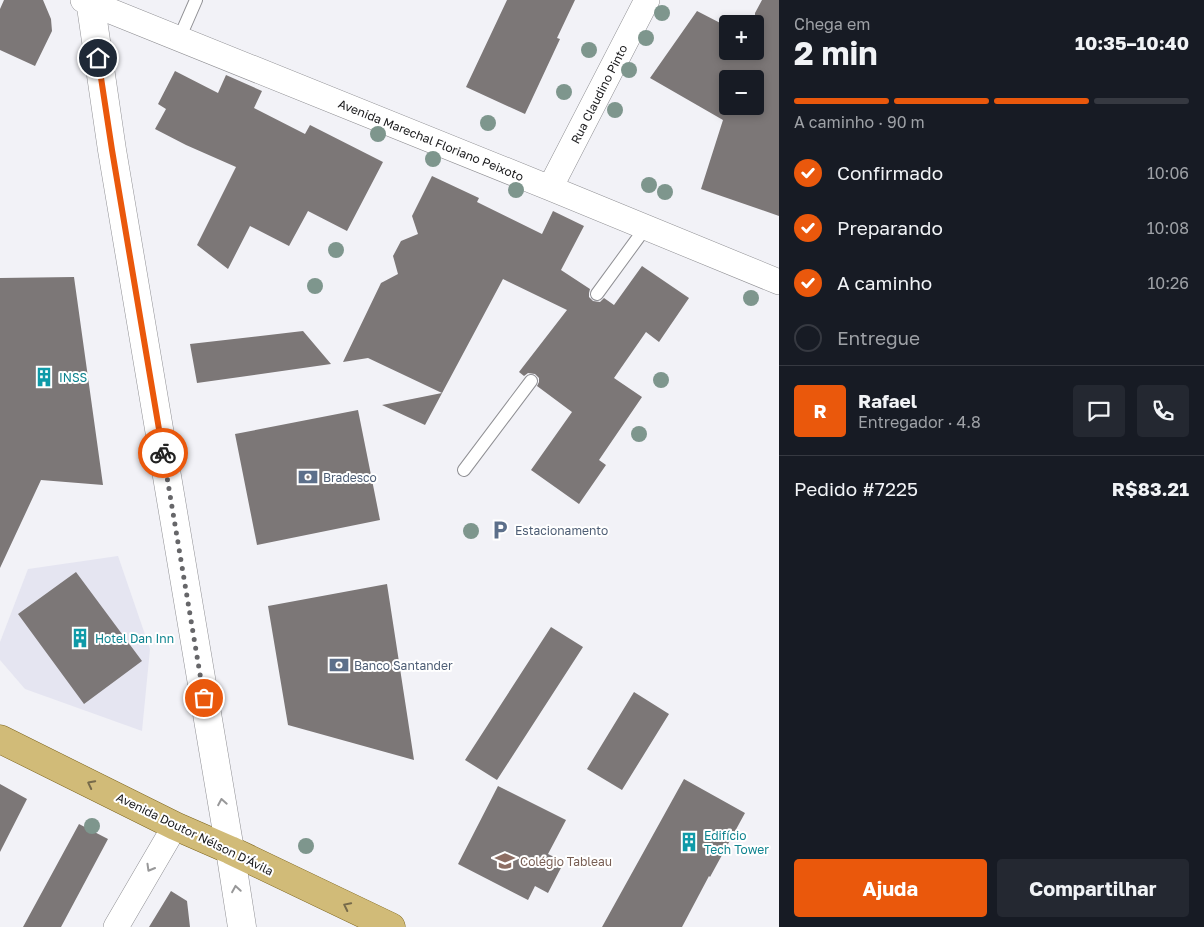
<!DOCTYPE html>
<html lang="pt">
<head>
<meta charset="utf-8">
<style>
  :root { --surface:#171b24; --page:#242831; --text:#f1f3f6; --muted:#9ea1a6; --line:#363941; --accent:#ea580c }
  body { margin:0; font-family:"Golos Text",sans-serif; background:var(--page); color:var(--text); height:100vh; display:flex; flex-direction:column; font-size:19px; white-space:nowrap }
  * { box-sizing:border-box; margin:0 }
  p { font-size:16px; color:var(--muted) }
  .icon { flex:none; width:28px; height:28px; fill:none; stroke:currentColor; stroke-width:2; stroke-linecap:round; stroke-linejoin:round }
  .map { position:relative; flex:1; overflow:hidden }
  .panel { display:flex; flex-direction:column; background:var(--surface); width:425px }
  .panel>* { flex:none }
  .controls { position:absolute; left:719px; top:15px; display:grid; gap:10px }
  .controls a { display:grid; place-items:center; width:45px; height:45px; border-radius:5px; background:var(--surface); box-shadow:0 2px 8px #0003; font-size:25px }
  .pin { position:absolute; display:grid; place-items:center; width:42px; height:42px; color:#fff; margin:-21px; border:2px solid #fff; border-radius:50%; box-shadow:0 1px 5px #0007 }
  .courier { position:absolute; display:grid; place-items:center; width:50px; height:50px; margin:-25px; border:4px solid #ea580c; border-radius:50%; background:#fff; color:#222; box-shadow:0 1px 6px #0007 }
  .head em { font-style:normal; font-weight:700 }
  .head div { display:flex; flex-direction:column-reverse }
  .head { display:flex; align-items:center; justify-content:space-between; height:85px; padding:0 15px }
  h1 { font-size:32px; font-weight:700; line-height:38px }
  .bar { display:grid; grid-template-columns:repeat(4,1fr); gap:8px 5px; align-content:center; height:60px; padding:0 15px }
  .bar i { height:6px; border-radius:4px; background:var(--line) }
  .bar .on { background:var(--accent) }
  .bar p { grid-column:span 4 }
  .line { display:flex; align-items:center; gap:12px; padding:0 15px; border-top:1px solid var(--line) }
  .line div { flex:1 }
  .round { display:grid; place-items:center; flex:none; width:52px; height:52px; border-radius:5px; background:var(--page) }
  ol { padding:0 15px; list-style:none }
  li { display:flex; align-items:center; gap:15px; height:55px }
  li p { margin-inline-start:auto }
  li .icon { padding:5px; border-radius:50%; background:var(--accent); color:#fff; stroke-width:4 }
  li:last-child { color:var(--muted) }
  li i { width:28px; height:28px; border:2px solid var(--line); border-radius:50% }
  .primary-button { display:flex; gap:10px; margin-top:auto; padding:10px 15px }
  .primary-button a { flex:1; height:58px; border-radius:5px; background:var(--accent); color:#fff; font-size:20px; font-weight:700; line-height:58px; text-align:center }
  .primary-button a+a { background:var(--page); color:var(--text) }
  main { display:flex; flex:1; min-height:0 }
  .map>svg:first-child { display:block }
  .built { fill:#e5e5f1 }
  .building { fill:#7c7777; fill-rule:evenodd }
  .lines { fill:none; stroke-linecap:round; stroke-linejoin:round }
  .lane-casing { stroke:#909094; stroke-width:14 }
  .street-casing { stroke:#909094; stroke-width:26 }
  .secondary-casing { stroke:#909094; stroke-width:29 }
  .primary-casing { stroke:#7d651d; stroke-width:29 }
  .lane { stroke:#fff; stroke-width:12 }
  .street { stroke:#fff; stroke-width:25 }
  .secondary { stroke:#fff; stroke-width:28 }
  .primary { stroke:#d1bb78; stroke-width:28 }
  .tree { fill:#7e968d }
  .oneway { stroke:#766a4a }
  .oneway2 { stroke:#989899 }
  .done { stroke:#666669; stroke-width:5; stroke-dasharray:0 9 }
  .route { stroke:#ea580c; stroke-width:6 }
  .labels { text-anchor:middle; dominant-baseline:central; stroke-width:4; stroke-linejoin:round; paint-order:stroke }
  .street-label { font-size:12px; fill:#1a1a1c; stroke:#fff }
  .culture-label { font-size:12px; fill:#0d838f; stroke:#fff; text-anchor:start }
  .service-label { font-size:12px; fill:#4e5e75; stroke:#fff; text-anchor:start }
  .education-label { font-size:12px; fill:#785e54; stroke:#fff; text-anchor:start }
</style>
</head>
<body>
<main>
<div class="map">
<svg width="779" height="927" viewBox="0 0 779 927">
  <rect width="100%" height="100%" fill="#f2f2f7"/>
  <path class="built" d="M118,556L150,649L142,731L25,689L0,660V642L28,569Z"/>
  <path class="building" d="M4,0H43L51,19L52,31L35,66L0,50V9Z
    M507,0H575L557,38L560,39L525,114L466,87Z
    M762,0H779V216L701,189L723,120L650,78L697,11L728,27V51H755V13ZM728,79H755V106H728Z
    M175,71L218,93L226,75L262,91L254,108L305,134L310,125L383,162L347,231L308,211L289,246L250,226L228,269L197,245L236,167L186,145L155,129L166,109L158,104Z
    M432,176L479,198L477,202L542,234L553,211L584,226L561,270L590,289L589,293V297L593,301L600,302L604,298L614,305L642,266L689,298L659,342L646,332L614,378L642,397L599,460L606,465L579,504L531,470L572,412L537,386L539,382V378L535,374L528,373L524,376L519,372L567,310L503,279L425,425L382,405L442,393L368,358L343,362L381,283L398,274L393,256L401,241L418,234L412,216Z
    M74,277L103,485L41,480L0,568V278Z
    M303,331L331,364L197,383L190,344Z
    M358,410L380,520L257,545L235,434Z
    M76,572L142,661L84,704L18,614Z
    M387,584L407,714L414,760L288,725L268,606Z
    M551,627L583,647L497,780L465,760Z
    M634,692L669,714L622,790L587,769Z
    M684,779L745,813L710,877L709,876L682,927H602Z
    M0,784L27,799L0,852Z
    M498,786L566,820L548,854L564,862L548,893L535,886L528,900L458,864Z
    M79,824L108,839L61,927H23Z
    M171,891L187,901L190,927H149Z"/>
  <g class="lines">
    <defs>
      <path id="lane" d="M179,39L196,0
        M597,294L646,227
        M464,470L531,381"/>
      <path id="street" d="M83,0L550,188L779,282
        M550,188L647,0
        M116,927L175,826"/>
      <path id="secondary" d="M90,0L112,150L230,850L242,927"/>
      <path id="primary" d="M0,739L175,826L230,850L391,927"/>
    </defs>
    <use href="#lane" class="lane-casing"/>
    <use href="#street" class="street-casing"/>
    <use href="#secondary" class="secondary-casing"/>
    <use href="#primary" class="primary-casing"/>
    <use href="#lane" class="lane"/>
    <use href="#street" class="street"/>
    <use href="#secondary" class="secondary"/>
    <use href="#primary" class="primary"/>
  </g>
  <g class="tree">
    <circle cx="662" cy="13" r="8"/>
    <circle cx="646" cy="38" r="8"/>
    <circle cx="589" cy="50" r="8"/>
    <circle cx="629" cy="70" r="8"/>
    <circle cx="564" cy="92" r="8"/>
    <circle cx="615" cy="110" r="8"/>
    <circle cx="488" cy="123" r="8"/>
    <circle cx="378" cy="134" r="8"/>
    <circle cx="433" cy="159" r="8"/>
    <circle cx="649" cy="185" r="8"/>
    <circle cx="516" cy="190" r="8"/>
    <circle cx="665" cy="192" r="8"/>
    <circle cx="336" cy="250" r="8"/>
    <circle cx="315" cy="286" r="8"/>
    <circle cx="751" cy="298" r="8"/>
    <circle cx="661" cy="380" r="8"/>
    <circle cx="639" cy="434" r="8"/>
    <circle cx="471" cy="531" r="8"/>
    <circle cx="92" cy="826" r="8"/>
    <circle cx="306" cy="846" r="8"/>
  </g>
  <defs><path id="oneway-chevron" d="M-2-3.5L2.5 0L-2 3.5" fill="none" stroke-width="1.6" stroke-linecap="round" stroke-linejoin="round" transform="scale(1.25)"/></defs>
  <g class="oneway">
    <use href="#oneway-chevron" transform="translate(91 784) rotate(-153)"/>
    <use href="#oneway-chevron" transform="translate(347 906) rotate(-154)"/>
  </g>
  <g class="oneway2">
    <use href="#oneway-chevron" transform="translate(222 802) rotate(-100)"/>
    <use href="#oneway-chevron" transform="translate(150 868) rotate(120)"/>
    <use href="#oneway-chevron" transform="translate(236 889) rotate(-99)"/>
  </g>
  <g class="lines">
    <path class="done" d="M163,453L204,698"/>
    <path class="route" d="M98,58L112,150L163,453"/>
  </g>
  <defs>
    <symbol id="building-bare" viewBox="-9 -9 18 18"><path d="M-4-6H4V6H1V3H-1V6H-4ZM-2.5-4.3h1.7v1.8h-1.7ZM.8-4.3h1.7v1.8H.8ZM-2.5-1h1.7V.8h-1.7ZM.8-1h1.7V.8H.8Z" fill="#0f9aa8" stroke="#fff" stroke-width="2.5" paint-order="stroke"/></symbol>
    <symbol id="bank-bare" viewBox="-9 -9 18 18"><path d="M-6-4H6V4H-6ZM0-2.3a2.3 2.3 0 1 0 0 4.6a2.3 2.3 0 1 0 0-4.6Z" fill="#5c6f8a" stroke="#fff" stroke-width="2.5" paint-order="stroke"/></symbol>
    <symbol id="parking-bare" viewBox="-9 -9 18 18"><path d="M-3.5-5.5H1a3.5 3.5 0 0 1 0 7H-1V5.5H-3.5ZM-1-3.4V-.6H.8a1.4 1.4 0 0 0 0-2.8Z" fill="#5c6f8a" stroke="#fff" stroke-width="2.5" paint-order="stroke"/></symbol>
    <symbol id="school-bare" viewBox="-9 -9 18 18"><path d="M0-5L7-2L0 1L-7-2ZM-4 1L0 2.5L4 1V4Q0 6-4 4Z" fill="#8d6e63" stroke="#fff" stroke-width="2.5" paint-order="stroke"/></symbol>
  </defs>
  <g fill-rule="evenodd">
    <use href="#building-bare" x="30" y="363" width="28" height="28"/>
    <use href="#bank-bare" x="294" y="463" width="28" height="28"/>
    <use href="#parking-bare" x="486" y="516" width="28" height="28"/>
    <use href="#building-bare" x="66" y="624" width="28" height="28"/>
    <use href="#bank-bare" x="325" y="651" width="28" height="28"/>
    <use href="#building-bare" x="675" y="828" width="28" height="28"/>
    <use href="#school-bare" x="491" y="847" width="28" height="28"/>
  </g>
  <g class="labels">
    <g class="street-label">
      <text transform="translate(599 94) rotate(-63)">Rua Claudino Pinto</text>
      <text transform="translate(431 140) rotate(22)">Avenida Marechal Floriano Peixoto</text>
      <text transform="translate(195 834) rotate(26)">Avenida Doutor Nélson D'Ávila</text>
    </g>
    <g class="culture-label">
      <text x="59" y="377">INSS</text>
      <text x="95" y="638">Hotel Dan Inn</text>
      <text x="704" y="835">Edifício<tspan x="704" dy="14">Tech Tower</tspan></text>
    </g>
    <g class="service-label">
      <text x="323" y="477">Bradesco</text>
      <text x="515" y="530">Estacionamento</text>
      <text x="354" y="665">Banco Santander</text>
    </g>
    <g class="education-label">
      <text x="520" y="861">Colégio Tableau</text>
    </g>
  </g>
</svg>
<div class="controls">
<a>+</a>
<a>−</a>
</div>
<div class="pin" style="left:204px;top:698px;background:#ea580c"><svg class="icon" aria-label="bag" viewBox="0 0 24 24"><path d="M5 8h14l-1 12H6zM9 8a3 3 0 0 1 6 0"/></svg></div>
<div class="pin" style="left:98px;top:58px;background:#1f2937"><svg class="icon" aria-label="home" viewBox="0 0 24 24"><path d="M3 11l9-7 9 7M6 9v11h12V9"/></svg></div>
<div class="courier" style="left:163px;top:453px"><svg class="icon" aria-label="bike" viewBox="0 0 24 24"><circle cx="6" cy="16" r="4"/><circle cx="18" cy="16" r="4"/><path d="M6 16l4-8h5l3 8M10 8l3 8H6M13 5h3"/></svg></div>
</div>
<section class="panel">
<div class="head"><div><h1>2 min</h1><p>Chega em</p></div><em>10:35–10:40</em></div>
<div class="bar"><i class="on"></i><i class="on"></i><i class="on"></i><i></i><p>A caminho · 90 m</p></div>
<ol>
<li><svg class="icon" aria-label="check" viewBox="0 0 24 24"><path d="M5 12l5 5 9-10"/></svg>Confirmado<p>10:06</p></li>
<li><svg class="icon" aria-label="check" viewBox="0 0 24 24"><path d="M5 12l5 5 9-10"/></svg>Preparando<p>10:08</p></li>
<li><svg class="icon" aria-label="check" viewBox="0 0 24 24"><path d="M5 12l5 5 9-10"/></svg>A caminho<p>10:26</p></li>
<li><i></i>Entregue</li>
</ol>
<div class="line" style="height:90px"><b class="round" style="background:var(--accent);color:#fff">R</b><div><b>Rafael</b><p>Entregador · 4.8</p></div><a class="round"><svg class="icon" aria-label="chat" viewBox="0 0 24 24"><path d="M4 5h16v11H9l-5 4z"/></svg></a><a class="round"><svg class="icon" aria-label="phone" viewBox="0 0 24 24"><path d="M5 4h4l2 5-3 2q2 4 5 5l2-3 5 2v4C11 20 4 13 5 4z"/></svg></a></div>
<div class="line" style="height:65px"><div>Pedido #7225</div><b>R$83.21</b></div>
<div class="primary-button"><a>Ajuda</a><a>Compartilhar</a></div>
</section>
</main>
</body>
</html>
